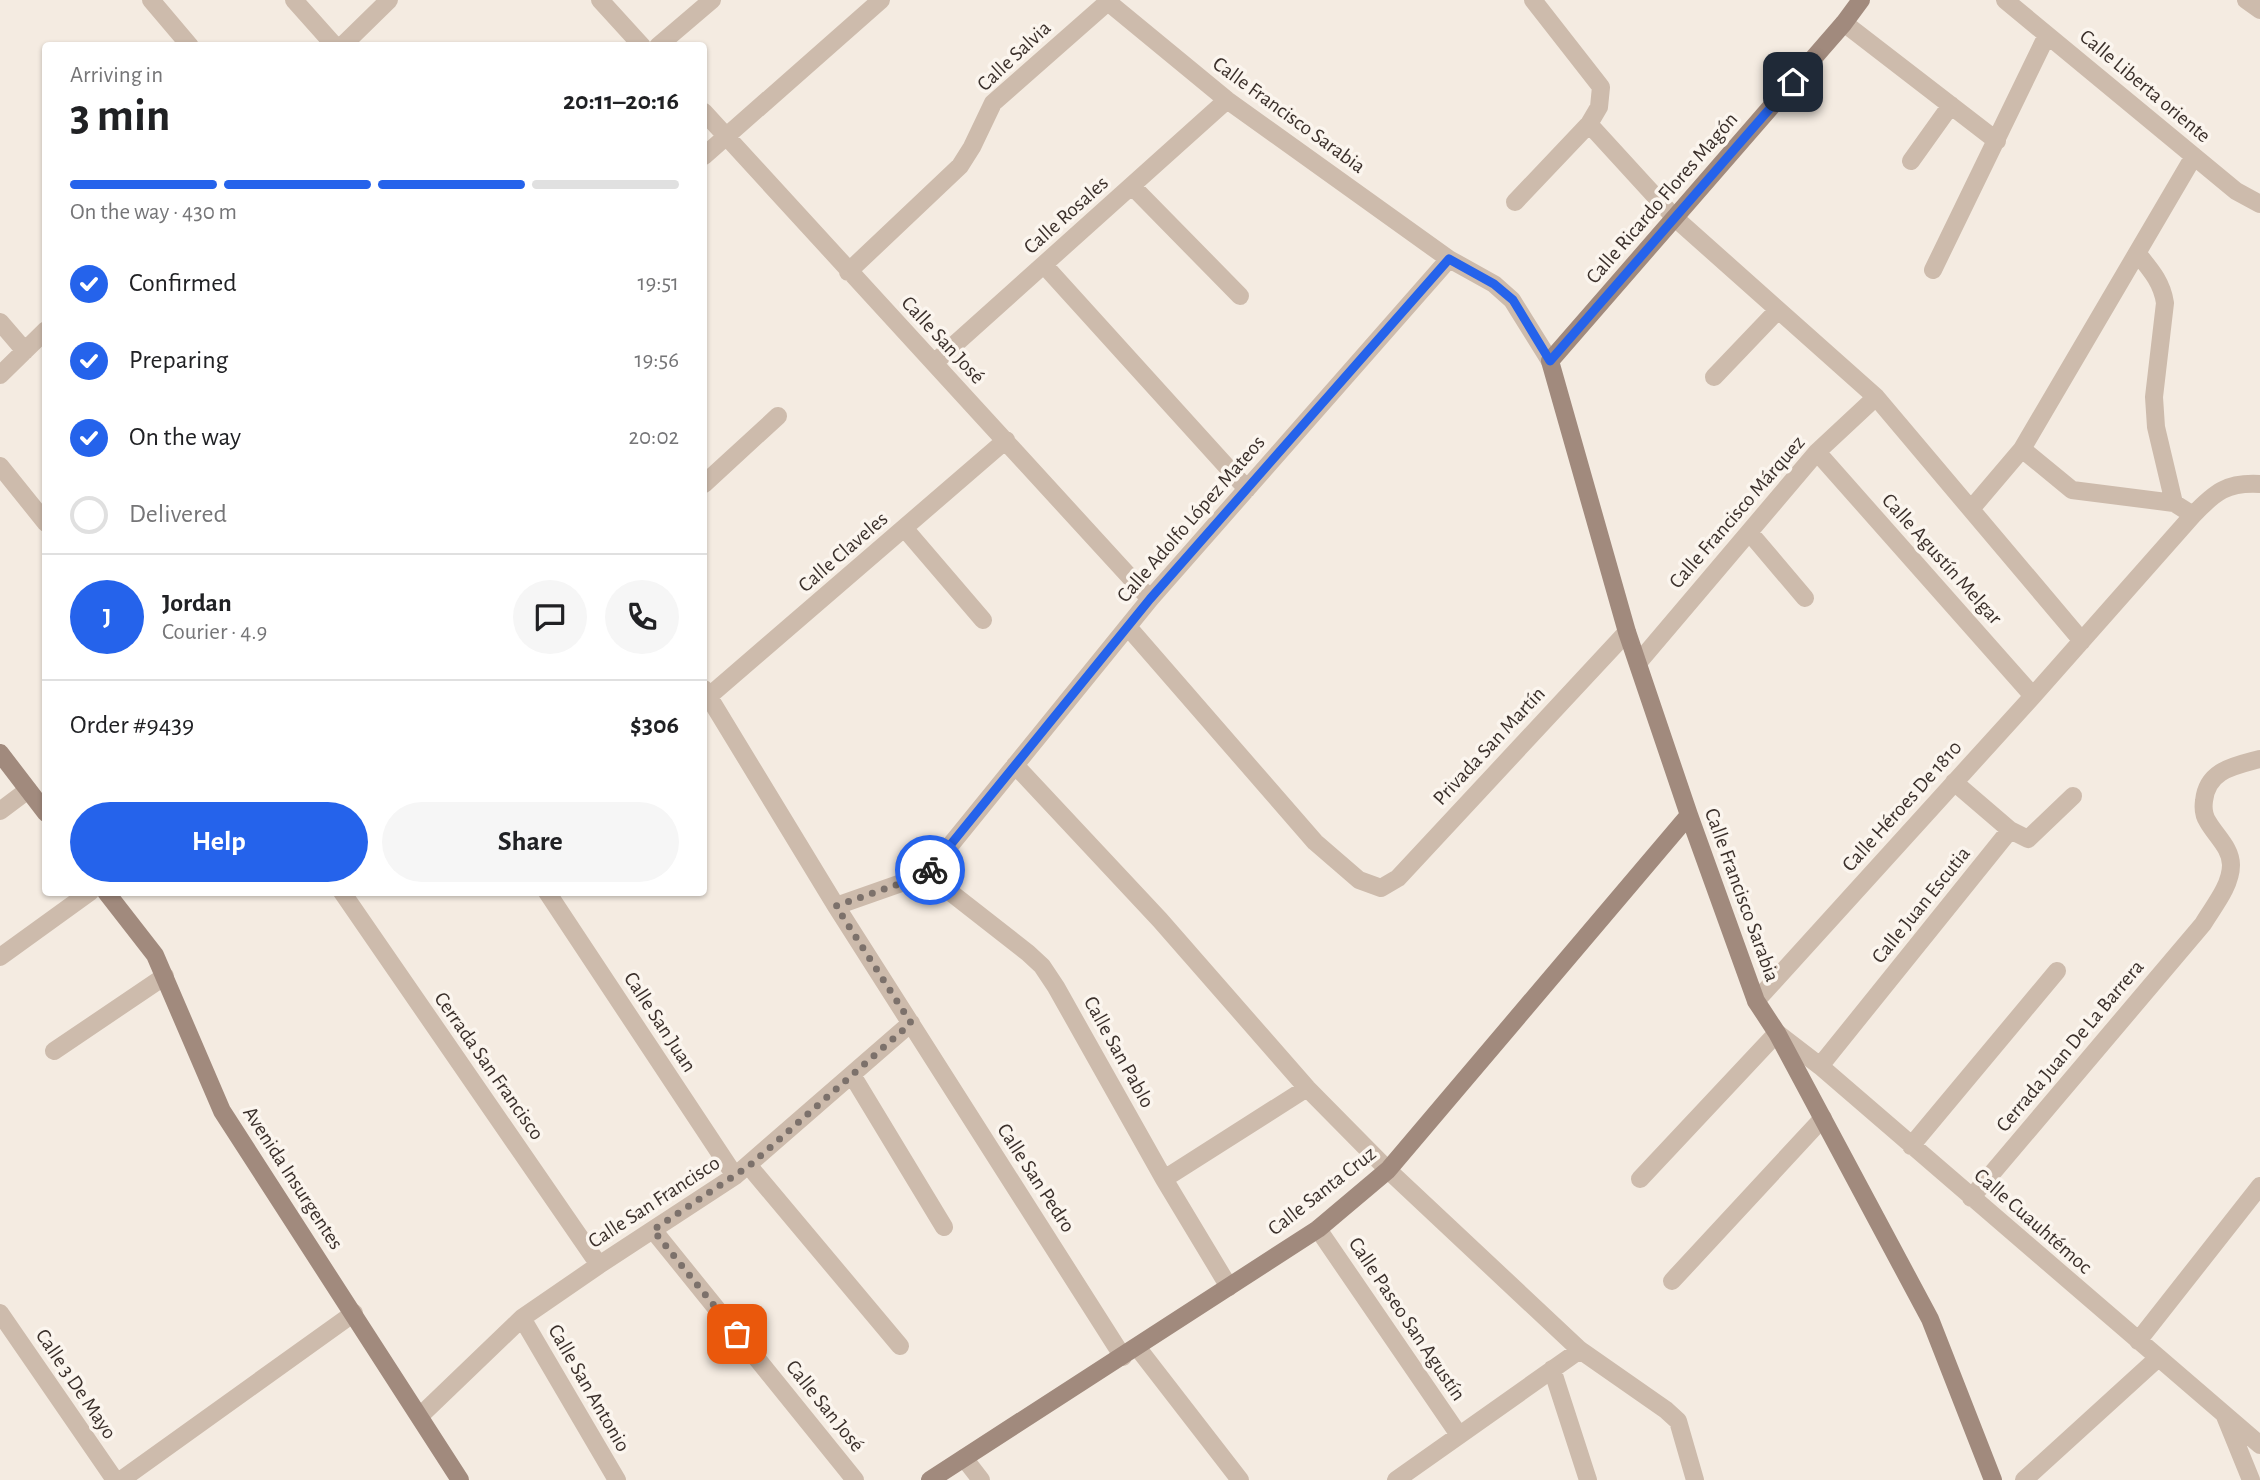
<!DOCTYPE html>
<html lang="en">
<head>
<meta charset="utf-8">
<style>
  :root { --surface:#fff; --page:#f6f6f6; --text:#202124; --muted:#757577; --line:#e0e0e0; --accent:#2563eb }
  body { margin:0; font-family:"Alegreya Sans",sans-serif; background:var(--page); color:var(--text); height:100vh; display:flex; flex-direction:column; font-size:26px; white-space:nowrap }
  * { box-sizing:border-box; margin:0 }
  p { font-size:23px; color:var(--muted) }
  .icon { flex:none; width:38px; height:38px; fill:none; stroke:currentColor; stroke-width:2; stroke-linecap:round; stroke-linejoin:round }
  .map { position:relative; flex:1; overflow:hidden }
  .details { position:absolute; left:42px; top:42px; width:665px; height:854px; display:flex; flex-direction:column; background:var(--surface); border-radius:7px; box-shadow:0 2px 5px #0004 }
  .details>* { flex:none }
  .pin { position:absolute; display:grid; place-items:center; width:60px; height:60px; color:#fff; margin:-30px; border-radius:14px; box-shadow:0 4px 10px #0006 }
  .courier { position:absolute; display:grid; place-items:center; width:70px; height:70px; margin:-35px; border:5px solid #2563eb; border-radius:50%; background:#fff; color:#222; box-shadow:0 2px 9px #0007 }
  .summary em { font-style:normal; font-weight:700 }
  .summary div { display:flex; flex-direction:column-reverse }
  .summary { display:flex; align-items:center; justify-content:space-between; height:119px; padding:0 28px }
  h1 { font-size:46px; font-weight:700; line-height:52px }
  .bar { display:grid; grid-template-columns:repeat(4,1fr); gap:10px 7px; align-content:center; height:84px; padding:0 28px }
  .bar i { height:9px; border-radius:5px; background:var(--line) }
  .bar .active { background:var(--accent) }
  .bar p { grid-column:span 4 }
  .line { display:flex; align-items:center; gap:18px; padding:0 28px; border-top:2px solid var(--line) }
  .line div { flex:1 }
  .round { display:grid; place-items:center; flex:none; width:74px; height:74px; border-radius:37px; background:var(--page) }
  ol { padding:0 28px; list-style:none }
  li { display:flex; align-items:center; gap:21px; height:77px }
  li p { margin-inline-start:auto }
  li .icon { padding:7px; border-radius:50%; background:var(--accent); color:#fff; stroke-width:4 }
  li:last-child { color:var(--muted) }
  li i { width:38px; height:38px; border:4px solid var(--line); border-radius:50% }
  .action { display:flex; gap:14px; margin-top:auto; padding:14px 28px }
  .action a { flex:1; height:80px; border-radius:42px; background:var(--accent); color:#fff; font-size:28px; font-weight:700; line-height:80px; text-align:center }
  .action a+a { background:var(--page); color:var(--text) }
  .map>svg:first-child { display:block }
  .lines { fill:none; stroke-linecap:round; stroke-linejoin:round }
  .street { stroke:#cdbbac; stroke-width:18 }
  .secondary { stroke:#a18a7d; stroke-width:18 }
  .done { stroke:#7c716b; stroke-width:7; stroke-dasharray:0 12.6 }
  .route { stroke:#2563eb; stroke-width:9 }
  .labels { text-anchor:middle; dominant-baseline:central; stroke-width:7; stroke-linejoin:round; paint-order:stroke }
  .street-label { font-size:21px; fill:#3b302b; stroke:#fbf5ee }
</style>
</head>
<body>
<div class="map">
<svg width="2260" height="1480" viewBox="0 0 2260 1480">
  <rect width="100%" height="100%" fill="#f4ebe1"/>
  <g class="lines">
    <path class="street" d="M151,0L190,46
      M294,0L335,46
      M600,0L642,46
      M2005,0L2236,191L2260,204
      M2246,0L2260,10
      M1108,2L1227,100L1449,259L1494,284L1512,300L1550,361
      M1844,23L1997,141
      M342,46L389,0
      M658,46L712,0
      M704,112L1150,599
      M1589,124L1675,218L1876,397L2082,641
      M704,156L881,0
      M1911,161L1951,105
      M1132,186L1240,296
      M1515,202L1589,124L1599,107L1601,87L1533,0
      M2137,253C2150,269 2162,282 2165,303L2154,397L2156,427L2174,503
      M1044,265L1247,489
      M1933,270L2047,35
      M848,272L960,166L972,147L993,103L1110,0
      M0,322L25,351
      M934,363L1227,100
      M0,375L46,330
      M1714,377L1778,310
      M1817,452L2033,696
      M0,466L46,523
      M704,484L778,416
      M1971,509L2022,449
      M2193,515L2174,503L2072,490L2022,449L2194,156
      M905,529L983,620
      M1749,532L1805,598
      M1128,627L1315,842L1359,880L1381,888L1398,878L1627,632
      M1638,663L1817,452L1876,397
      M704,689L836,906L1123,1357
      M708,697L1006,440
      M1015,765L1160,920L1307,1088L1388,1170L1580,1350L1666,1410L1678,1421L1695,1480
      M1954,782L2010,830L2028,839L2073,796
      M0,811L28,790
      M927,874L1150,599L1449,259
      M927,874L1028,953L1042,966L1056,987L1164,1179L1229,1287
      M342,892L599,1265
      M547,892L735,1176
      M836,906L927,874
      M0,957L90,892
      M1756,1001L2033,696L2193,515C2215,492 2227,482 2260,484
      M54,1051L165,976
      M1820,1066L2010,830
      M852,1075L944,1227
      M1911,1146L2057,971
      M749,1166L900,1346
      M1164,1179L1307,1088
      M1640,1179L1777,1033L1820,1066L2260,1445
      M1971,1198L2203,924C2213,907 2231,886 2231,865C2231,848 2216,836 2208,822C2204,816 2203,808 2204,801C2207,770 2234,766 2260,759
      M1318,1229L1459,1435
      M653,1230L855,1480
      M1672,1281L1823,1118
      M0,1313L115,1480
      M522,1318L617,1480
      M2138,1341L2260,1186
      M1137,1347L1240,1480
      M1552,1369L1588,1480
      M421,1415L522,1318L599,1265L735,1176L911,1023
      M2225,1416L2251,1480
      M964,1458L981,1480
      M121,1480L354,1313
      M1396,1480L1580,1350
      M2024,1480L2158,1358"/>
    <path class="secondary" d="M1861,0L1844,23L1550,361L1627,632L1689,815L1756,1001L1777,1033L1930,1319L1993,1480
      M0,753L46,813
      M106,892L155,955L222,1111L460,1480
      M930,1480L1318,1229L1388,1170L1689,815"/>
  </g>
  <g class="lines">
    <path class="done" d="M737,1334L653,1230L749,1166L911,1023L836,906L927,874L930,870"/>
    <path class="route" d="M930,870L1150,599L1449,259L1494,284L1513,300L1550,361L1793,82"/>
  </g>
  <g class="labels">
    <g class="street-label">
      <text transform="translate(1014 56) rotate(-43)">Calle Salvia</text>
      <text transform="translate(2145 86) rotate(40)">Calle Liberta oriente</text>
      <text transform="translate(1289 115) rotate(36)">Calle Francisco Sarabia</text>
      <text transform="translate(1662 198) rotate(-49)">Calle Ricardo Flores Magón</text>
      <text transform="translate(1066 215) rotate(-42)">Calle Rosales</text>
      <text transform="translate(943 340) rotate(47)">Calle San José</text>
      <text transform="translate(1737 512) rotate(-49)">Calle Francisco Márquez</text>
      <text transform="translate(1191 519) rotate(-49)">Calle Adolfo López Mateos</text>
      <text transform="translate(843 552) rotate(-41)">Calle Claveles</text>
      <text transform="translate(1942 559) rotate(48)">Calle Agustín Melgar</text>
      <text transform="translate(1489 746) rotate(-47)">Privada San Martín</text>
      <text transform="translate(1902 806) rotate(-48)">Calle Héroes De 1810</text>
      <text transform="translate(1742 895) rotate(70)">Calle Francisco Sarabia</text>
      <text transform="translate(1921 905) rotate(-51)">Calle Juan Escutia</text>
      <text transform="translate(660 1022) rotate(57)">Calle San Juan</text>
      <text transform="translate(2070 1046) rotate(-50)">Cerrada Juan De La Barrera</text>
      <text transform="translate(1119 1052) rotate(61)">Calle San Pablo</text>
      <text transform="translate(489 1066) rotate(55)">Cerrada San Francisco</text>
      <text transform="translate(293 1178) rotate(57)">Avenida Insurgentes</text>
      <text transform="translate(1036 1178) rotate(57)">Calle San Pedro</text>
      <text transform="translate(1322 1191) rotate(-38)">Calle Santa Cruz</text>
      <text transform="translate(654 1202) rotate(-33)">Calle San Francisco</text>
      <text transform="translate(2033 1221) rotate(41)">Calle Cuauhtémoc</text>
      <text transform="translate(1407 1319) rotate(56)">Calle Paseo San Agustín</text>
      <text transform="translate(76 1384) rotate(56)">Calle 3 De Mayo</text>
      <text transform="translate(589 1388) rotate(60)">Calle San Antonio</text>
      <text transform="translate(825 1406) rotate(51)">Calle San José</text>
    </g>
  </g>
</svg>
<div class="pin" style="left:737px;top:1334px;background:#ea580c"><svg class="icon" aria-label="bag" viewBox="0 0 24 24"><path d="M5 8h14l-1 12H6zM9 8a3 3 0 0 1 6 0"/></svg></div>
<div class="pin" style="left:1793px;top:82px;background:#1f2937"><svg class="icon" aria-label="home" viewBox="0 0 24 24"><path d="M3 11l9-7 9 7M6 9v11h12V9"/></svg></div>
<div class="courier" style="left:930px;top:870px"><svg class="icon" aria-label="bike" viewBox="0 0 24 24"><circle cx="6" cy="16" r="4"/><circle cx="18" cy="16" r="4"/><path d="M6 16l4-8h5l3 8M10 8l3 8H6M13 5h3"/></svg></div>
<section class="details">
<div class="summary"><div><h1>3 min</h1><p>Arriving in</p></div><em>20:11–20:16</em></div>
<div class="bar"><i class="active"></i><i class="active"></i><i class="active"></i><i></i><p>On the way · 430 m</p></div>
<ol>
<li><svg class="icon" aria-label="check" viewBox="0 0 24 24"><path d="M5 12l5 5 9-10"/></svg>Confirmed<p>19:51</p></li>
<li><svg class="icon" aria-label="check" viewBox="0 0 24 24"><path d="M5 12l5 5 9-10"/></svg>Preparing<p>19:56</p></li>
<li><svg class="icon" aria-label="check" viewBox="0 0 24 24"><path d="M5 12l5 5 9-10"/></svg>On the way<p>20:02</p></li>
<li><i></i>Delivered</li>
</ol>
<div class="line" style="height:126px"><b class="round" style="background:var(--accent);color:#fff">J</b><div><b>Jordan</b><p>Courier · 4.9</p></div><a class="round"><svg class="icon" aria-label="chat" viewBox="0 0 24 24"><path d="M4 5h16v11H9l-5 4z"/></svg></a><a class="round"><svg class="icon" aria-label="phone" viewBox="0 0 24 24"><path d="M5 4h4l2 5-3 2q2 4 5 5l2-3 5 2v4C11 20 4 13 5 4z"/></svg></a></div>
<div class="line" style="height:91px"><div>Order #9439</div><b>$306</b></div>
<div class="action"><a>Help</a><a>Share</a></div>
</section>
</div>
</body>
</html>
